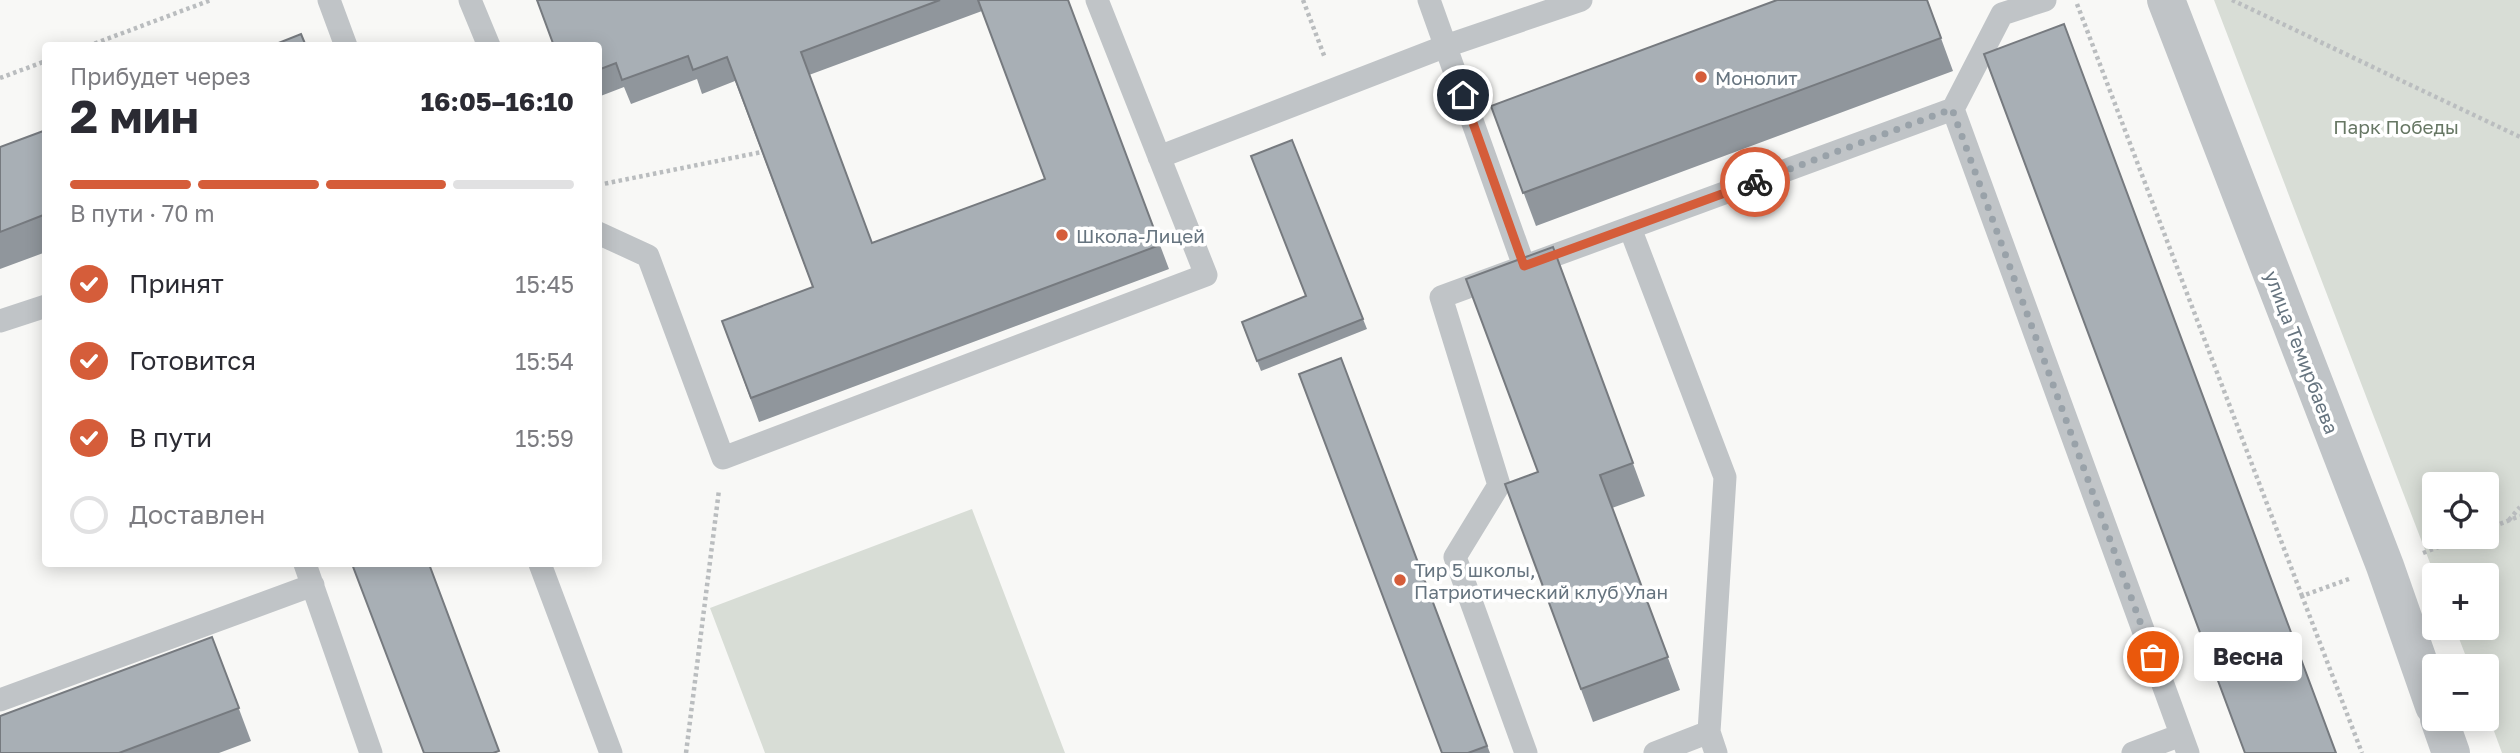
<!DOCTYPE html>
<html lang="ru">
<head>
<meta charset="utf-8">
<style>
  :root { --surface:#fff; --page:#f2f2f3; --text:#2b2b33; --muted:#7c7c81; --line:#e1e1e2; --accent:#d55d3a }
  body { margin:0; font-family:"Golos Text",sans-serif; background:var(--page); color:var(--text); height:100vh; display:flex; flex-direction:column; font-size:26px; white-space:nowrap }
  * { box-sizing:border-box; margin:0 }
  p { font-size:23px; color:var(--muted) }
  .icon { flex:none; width:38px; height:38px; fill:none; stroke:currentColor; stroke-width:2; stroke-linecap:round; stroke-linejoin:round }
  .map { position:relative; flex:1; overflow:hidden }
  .details { position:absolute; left:42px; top:42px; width:560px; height:525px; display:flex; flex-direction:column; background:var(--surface); border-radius:7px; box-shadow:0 4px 18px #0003 }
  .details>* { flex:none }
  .tools { position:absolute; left:2422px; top:472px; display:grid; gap:14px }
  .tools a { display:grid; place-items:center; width:77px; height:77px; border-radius:7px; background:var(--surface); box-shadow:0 4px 18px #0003; font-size:35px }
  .pin { position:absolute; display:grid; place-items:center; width:60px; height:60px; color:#fff; margin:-30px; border:4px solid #fff; border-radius:50%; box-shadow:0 2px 7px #0007 }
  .courier { position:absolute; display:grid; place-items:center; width:70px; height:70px; margin:-35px; border:5px solid #d55d3a; border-radius:50%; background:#fff; color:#222; box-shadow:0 2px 9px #0007 }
  .bubble { position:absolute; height:49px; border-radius:7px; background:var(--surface); box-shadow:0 4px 18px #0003; font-size:23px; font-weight:700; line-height:49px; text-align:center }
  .summary em { font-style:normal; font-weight:700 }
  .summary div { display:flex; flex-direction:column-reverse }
  .summary { display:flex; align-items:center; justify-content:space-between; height:119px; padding:0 28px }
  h1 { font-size:46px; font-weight:700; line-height:52px }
  .bar { display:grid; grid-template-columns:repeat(4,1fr); gap:10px 7px; align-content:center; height:84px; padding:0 28px }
  .bar i { height:9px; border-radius:5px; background:var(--line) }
  .bar .selected { background:var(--accent) }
  .bar p { grid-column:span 4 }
  ol { padding:0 28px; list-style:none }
  li { display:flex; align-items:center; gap:21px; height:77px }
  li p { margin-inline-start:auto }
  li .icon { padding:7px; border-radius:50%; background:var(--accent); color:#fff; stroke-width:4 }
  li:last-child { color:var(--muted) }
  li i { width:38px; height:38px; border:4px solid var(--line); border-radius:50% }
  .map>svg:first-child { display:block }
  .green { fill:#d8ddd6; fill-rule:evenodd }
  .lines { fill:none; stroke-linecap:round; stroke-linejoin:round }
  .path { stroke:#babdbf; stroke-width:4.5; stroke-dasharray:3.5 3.5; stroke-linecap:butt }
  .service { stroke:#c0c4c7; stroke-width:23 }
  .minor { stroke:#c0c4c7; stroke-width:38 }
  .wall { fill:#90969c; fill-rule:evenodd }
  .building { fill:#a8afb5; stroke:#767a7f; stroke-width:2 }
  .done { stroke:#99a2a9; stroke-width:7; stroke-dasharray:0 12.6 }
  .route { stroke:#d55d3a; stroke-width:9 }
  .poi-dot { fill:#d55d3a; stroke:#fff; stroke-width:2.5 }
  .labels { text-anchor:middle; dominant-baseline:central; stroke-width:7; stroke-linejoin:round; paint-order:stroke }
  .poi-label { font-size:19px; fill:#66747f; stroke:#fff; text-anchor:start }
  .park-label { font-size:19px; fill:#677764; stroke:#fff }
  .street-label { font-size:19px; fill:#66747f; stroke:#fff }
</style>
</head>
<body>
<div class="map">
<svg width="2520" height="753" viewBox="0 0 2520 753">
  <rect width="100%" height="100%" fill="#f8f8f6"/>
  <path class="green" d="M2214,0H2520V753H2502L2487,712V667H2470L2455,628H2487V576H2435ZM2434,485H2487V537H2434Z
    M972,509L1065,753H765L710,608Z"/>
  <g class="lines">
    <path class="path" d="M1303,0L1325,58
      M2232,0L2520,137
      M2077,4L2302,596
      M88,46L211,0
      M0,78L46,61
      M598,185L762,152
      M2509,520L2520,507
      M2487,529L2520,516
      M2423,553L2465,537
      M2349,579L2302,596L2362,753
      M686,753L719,490"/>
    <path class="service" d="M329,0L346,46
      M470,0L489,46
      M1429,0L1524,266
      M1953,109L2188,753
      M1159,157L1446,46L1581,0
      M1630,228L1725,477L1709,732L1716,753
      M598,233L648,256L723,458L1206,275L1097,0
      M0,321L46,306
      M305,564L371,753
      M540,564L611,753
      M0,700L313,585
      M1526,753L1455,557L1499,485L1441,297L1953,109L2002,14L2045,0
      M1655,753L1709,732
      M2133,753L2181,735"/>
    <path class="minor" d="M2166,0L2385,566L2434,706
      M2439,719L2451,753"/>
  </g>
  <path class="wall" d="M536,0H1068L1169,269L759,422L722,321L813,288L735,81L702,94L697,79L631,104L624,87L598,97V46ZM982,11L1045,179L872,243L809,75Z
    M1927,0L1953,71L1536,226L1491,106Z
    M46,130V252L0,269V147Z
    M1292,140L1367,329L1261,371L1242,322L1306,296Z
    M1553,247L1645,496L1612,508L1680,690L1593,722L1505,484L1538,472Z
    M1341,358L1490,753H1442Z
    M212,637L251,741L219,753H0Z"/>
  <path class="building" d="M537,0H940L801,52L872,243L1045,179L978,0H1068L1160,245L751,398L722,321L813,287L727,57L693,70L688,56L622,80L616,63L598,70V46H554Z
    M1777,0H1927L1941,38L1523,193L1491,106Z
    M2064,24L2336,753H2245L1984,54Z
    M301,34L306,46H271Z
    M46,130V214L0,232V147Z
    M1292,140L1363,319L1257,361L1242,322L1306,296L1251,156Z
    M1553,247L1633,463L1600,475L1668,657L1581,689L1505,484L1538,472L1466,279Z
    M1341,358L1487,746L1468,753H1442L1299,374Z
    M352,564H429L499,751L493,753H424Z
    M212,637L239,708L119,753H0V716Z"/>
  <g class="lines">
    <path class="done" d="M1755,182L1952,109L2153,657"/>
    <path class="route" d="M1463,95L1524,266L1755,182"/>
  </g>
  <g class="poi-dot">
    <circle cx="1701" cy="77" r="7"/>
    <circle cx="1062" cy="235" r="7"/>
    <circle cx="1400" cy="580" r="7"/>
  </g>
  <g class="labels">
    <g class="poi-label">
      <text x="1715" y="77">Монолит</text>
      <text x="1076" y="235">Школа-Лицей</text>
      <text x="1414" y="569">Тир 5 школы,<tspan x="1414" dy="22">Патриотический клуб Улан</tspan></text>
    </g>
    <g class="park-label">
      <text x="2396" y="126">Парк Победы</text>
    </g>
    <g class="street-label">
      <text transform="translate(2302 352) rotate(69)">улица Темирбаева</text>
    </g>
  </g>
</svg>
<div class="tools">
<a><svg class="icon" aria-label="locate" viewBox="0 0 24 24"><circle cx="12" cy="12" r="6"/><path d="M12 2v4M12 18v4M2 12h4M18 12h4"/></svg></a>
<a>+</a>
<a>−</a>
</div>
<div class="pin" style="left:2153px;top:657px;background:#ea580c"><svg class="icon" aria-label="bag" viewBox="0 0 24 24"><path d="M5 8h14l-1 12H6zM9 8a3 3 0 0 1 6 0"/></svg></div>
<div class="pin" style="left:1463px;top:95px;background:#1f2937"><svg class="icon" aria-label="home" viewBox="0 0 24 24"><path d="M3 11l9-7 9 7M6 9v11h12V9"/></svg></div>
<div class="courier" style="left:1755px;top:182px"><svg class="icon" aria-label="bike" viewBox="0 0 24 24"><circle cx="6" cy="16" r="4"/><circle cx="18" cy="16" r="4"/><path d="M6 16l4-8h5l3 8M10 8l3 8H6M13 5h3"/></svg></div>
<div class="bubble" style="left:2194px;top:632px;width:108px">Весна</div>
<section class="details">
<div class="summary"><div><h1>2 мин</h1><p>Прибудет через</p></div><em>16:05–16:10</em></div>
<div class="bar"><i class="selected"></i><i class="selected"></i><i class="selected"></i><i></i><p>В пути · 70 m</p></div>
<ol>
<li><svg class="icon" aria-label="check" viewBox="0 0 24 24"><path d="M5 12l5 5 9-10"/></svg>Принят<p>15:45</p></li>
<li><svg class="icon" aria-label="check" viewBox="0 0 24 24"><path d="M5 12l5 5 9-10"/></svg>Готовится<p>15:54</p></li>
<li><svg class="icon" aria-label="check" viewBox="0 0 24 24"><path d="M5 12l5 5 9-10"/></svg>В пути<p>15:59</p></li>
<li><i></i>Доставлен</li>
</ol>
</section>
</div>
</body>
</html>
